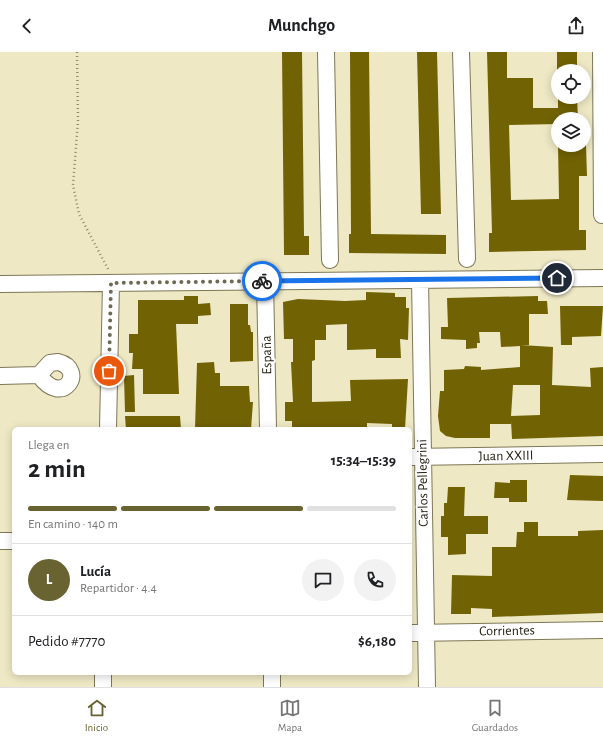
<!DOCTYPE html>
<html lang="es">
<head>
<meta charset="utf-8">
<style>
  :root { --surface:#fff; --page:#f2f2f2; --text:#202124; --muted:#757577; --line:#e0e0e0; --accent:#686330 }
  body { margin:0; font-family:"Alegreya Sans",sans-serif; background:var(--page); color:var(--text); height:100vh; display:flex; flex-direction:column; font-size:15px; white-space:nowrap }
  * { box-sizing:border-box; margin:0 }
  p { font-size:13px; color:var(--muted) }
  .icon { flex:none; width:22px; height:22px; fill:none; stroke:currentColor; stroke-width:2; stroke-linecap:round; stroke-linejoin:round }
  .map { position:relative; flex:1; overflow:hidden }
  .side { position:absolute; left:12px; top:375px; width:400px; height:248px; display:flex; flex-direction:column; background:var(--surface); border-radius:6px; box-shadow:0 2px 10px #0003 }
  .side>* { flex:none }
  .controls { position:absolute; left:551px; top:12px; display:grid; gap:8px }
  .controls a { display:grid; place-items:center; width:40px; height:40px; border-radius:50%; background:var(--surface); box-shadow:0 2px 10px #0003; font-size:20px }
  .pin { position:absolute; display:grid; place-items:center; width:34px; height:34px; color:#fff; margin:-17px; border:2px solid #fff; border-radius:50%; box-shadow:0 1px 4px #0007 }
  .courier { position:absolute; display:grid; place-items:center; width:40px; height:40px; margin:-20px; border:3px solid #1a73e8; border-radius:50%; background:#fff; color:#222; box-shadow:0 1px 5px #0007 }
  .head em { font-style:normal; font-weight:700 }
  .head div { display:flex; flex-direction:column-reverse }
  .head { display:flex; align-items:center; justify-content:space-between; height:68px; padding:0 16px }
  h1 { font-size:26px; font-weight:700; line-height:30px }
  .bar { display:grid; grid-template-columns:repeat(4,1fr); gap:6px 4px; align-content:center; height:48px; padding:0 16px }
  .bar i { height:5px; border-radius:3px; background:var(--line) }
  .bar .on { background:var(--accent) }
  .bar p { grid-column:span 4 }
  .line { display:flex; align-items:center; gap:10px; padding:0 16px; border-top:1px solid var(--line) }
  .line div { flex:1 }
  .round { display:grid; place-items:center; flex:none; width:42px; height:42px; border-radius:21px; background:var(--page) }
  header { display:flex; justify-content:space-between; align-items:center; height:52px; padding:0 16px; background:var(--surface); font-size:18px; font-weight:700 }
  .dock { display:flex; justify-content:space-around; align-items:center; height:56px; border-top:1px solid var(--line); background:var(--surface); font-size:11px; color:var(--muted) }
  .dock a { display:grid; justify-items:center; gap:2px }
  .dock .on { color:var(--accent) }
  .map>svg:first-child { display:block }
  .building { fill:#716204; fill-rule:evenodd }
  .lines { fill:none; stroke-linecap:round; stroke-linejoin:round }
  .minor-casing { stroke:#7e7757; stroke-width:18 }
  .path { stroke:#908b71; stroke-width:2.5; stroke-dasharray:1 3; stroke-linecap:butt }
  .minor { stroke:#fff; stroke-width:16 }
  .done { stroke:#6d6953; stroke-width:4; stroke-dasharray:0 7.2 }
  .route { stroke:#1a73e8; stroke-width:5 }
  .labels { text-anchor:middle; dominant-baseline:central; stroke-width:4; stroke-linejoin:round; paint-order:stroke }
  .street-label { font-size:14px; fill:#272416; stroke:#fff }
</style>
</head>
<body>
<header><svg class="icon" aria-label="back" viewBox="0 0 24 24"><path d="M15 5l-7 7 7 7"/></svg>Munchgo<svg class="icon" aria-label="share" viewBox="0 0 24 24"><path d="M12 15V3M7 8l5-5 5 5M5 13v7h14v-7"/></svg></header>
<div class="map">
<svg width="603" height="635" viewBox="0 0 603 635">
  <rect width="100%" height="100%" fill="#eee8c4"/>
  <path class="building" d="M282,0H302L304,184H309V203H284Z
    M350,0H369L371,182L446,183V202L349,201V182H351Z
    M417,0H437L441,162H421Z
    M487,0H507V26H533V56H558V45H577L578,67H558V72L509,73L511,148L559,147L558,93H586L587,124H579V178H586V198L489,200V181H492Z
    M557,0H577V19H557Z
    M366,240L395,241V245H406V256H409L408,288L400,287L401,306H376V297L347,298V272L326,273V288H315V308L312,309V350L351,349L350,328L408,327L405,377H392V372L367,371V377H292V369H285V350H293L291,310H293V287H284L283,250L298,247L345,249L366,248Z
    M184,244H198V252L210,251L211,263L198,264V272H176L179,342H143V317H132L133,301H129V282H138V248H184Z
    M538,244V249H547L548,262H529V293H521L553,295L552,333L591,335L590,316L603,315V384L512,387L511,369V372H490V386H455L446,384L440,379L438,364L440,339H444V318L464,317L465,314L481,315V318L520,315V294L501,295L500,280H479L480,291H477V296L466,297V288L441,287V275H448L447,246ZM513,333H540V363L511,364Z
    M230,252H248V273H250L251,280H253V309L230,310Z
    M560,254H603L601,284L572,285V293H561Z
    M214,310L215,321H220V334H249L250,350H253L251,377H195L197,311Z
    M134,323L135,360H125L124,324Z
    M125,364H180L181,377H126Z
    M570,423L603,424V449L567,448Z
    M510,428H527V450H509V446H494L495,430L510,431Z
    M448,435H465L464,464H488V482H466V502L448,503V485H441V464H444V451H447Z
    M524,470H538V484H578V479L603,478V561L492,565V557L471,556V562H451L452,523L492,524V495H516L517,480H524Z"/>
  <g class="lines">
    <defs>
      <path id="minor" d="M326,0L330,208
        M461,0L467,207
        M601,0L602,163
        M420,228L427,635
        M265,229L268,377
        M0,232L603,226
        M58,310C87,317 63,357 39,323L50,311Z
        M0,324L39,323
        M108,377L111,231
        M410,405L603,402
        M0,489H14
        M410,581L603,578
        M272,621V635
        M103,635V621"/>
    </defs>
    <use href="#minor" class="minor-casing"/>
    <path class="path" d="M77,0L78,69L73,133L79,162L108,217"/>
    <use href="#minor" class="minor"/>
  </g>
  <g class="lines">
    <path class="done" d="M109,319L111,231L262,229"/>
    <path class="route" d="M262,229L557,226"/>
  </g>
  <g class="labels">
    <g class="street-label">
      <text transform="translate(267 303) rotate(-91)">España</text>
      <text transform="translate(506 404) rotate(-1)">Juan XXIII</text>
      <text transform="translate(423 431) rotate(-91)">Carlos Pellegrini</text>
      <text transform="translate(507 579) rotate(-1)">Corrientes</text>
    </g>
  </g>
</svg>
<div class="controls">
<a><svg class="icon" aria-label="locate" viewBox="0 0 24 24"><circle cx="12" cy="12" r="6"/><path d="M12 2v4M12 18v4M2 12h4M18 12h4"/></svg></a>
<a><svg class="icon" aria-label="layers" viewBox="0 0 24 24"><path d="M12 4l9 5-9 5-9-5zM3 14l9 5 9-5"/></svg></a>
</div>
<div class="pin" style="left:109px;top:319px;background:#ea580c"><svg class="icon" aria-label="bag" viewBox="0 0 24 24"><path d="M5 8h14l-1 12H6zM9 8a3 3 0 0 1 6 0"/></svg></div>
<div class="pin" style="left:557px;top:226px;background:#1f2937"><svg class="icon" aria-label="home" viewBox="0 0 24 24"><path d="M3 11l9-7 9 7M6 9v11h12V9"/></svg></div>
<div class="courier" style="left:262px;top:229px"><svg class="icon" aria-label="bike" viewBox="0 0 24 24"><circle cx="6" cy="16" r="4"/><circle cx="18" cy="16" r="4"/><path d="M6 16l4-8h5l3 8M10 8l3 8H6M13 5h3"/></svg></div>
<section class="side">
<div class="head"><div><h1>2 min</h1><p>Llega en</p></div><em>15:34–15:39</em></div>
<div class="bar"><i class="on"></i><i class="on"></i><i class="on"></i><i></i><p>En camino · 140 m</p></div>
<div class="line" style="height:72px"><b class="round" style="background:var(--accent);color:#fff">L</b><div><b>Lucía</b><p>Repartidor · 4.4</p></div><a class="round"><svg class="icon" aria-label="chat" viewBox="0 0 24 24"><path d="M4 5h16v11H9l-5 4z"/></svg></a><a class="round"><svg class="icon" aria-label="phone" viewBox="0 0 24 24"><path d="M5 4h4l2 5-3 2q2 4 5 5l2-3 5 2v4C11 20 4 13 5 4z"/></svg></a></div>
<div class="line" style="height:52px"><div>Pedido #7770</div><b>$6,180</b></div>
</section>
</div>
<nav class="dock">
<a class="on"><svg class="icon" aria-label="home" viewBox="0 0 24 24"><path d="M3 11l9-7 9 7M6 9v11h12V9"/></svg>Inicio</a>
<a><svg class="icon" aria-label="map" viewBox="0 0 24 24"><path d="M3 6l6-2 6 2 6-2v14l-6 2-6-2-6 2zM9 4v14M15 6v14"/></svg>Mapa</a>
<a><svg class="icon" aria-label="saved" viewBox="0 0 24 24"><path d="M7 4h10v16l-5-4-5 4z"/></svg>Guardados</a>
</nav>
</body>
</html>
